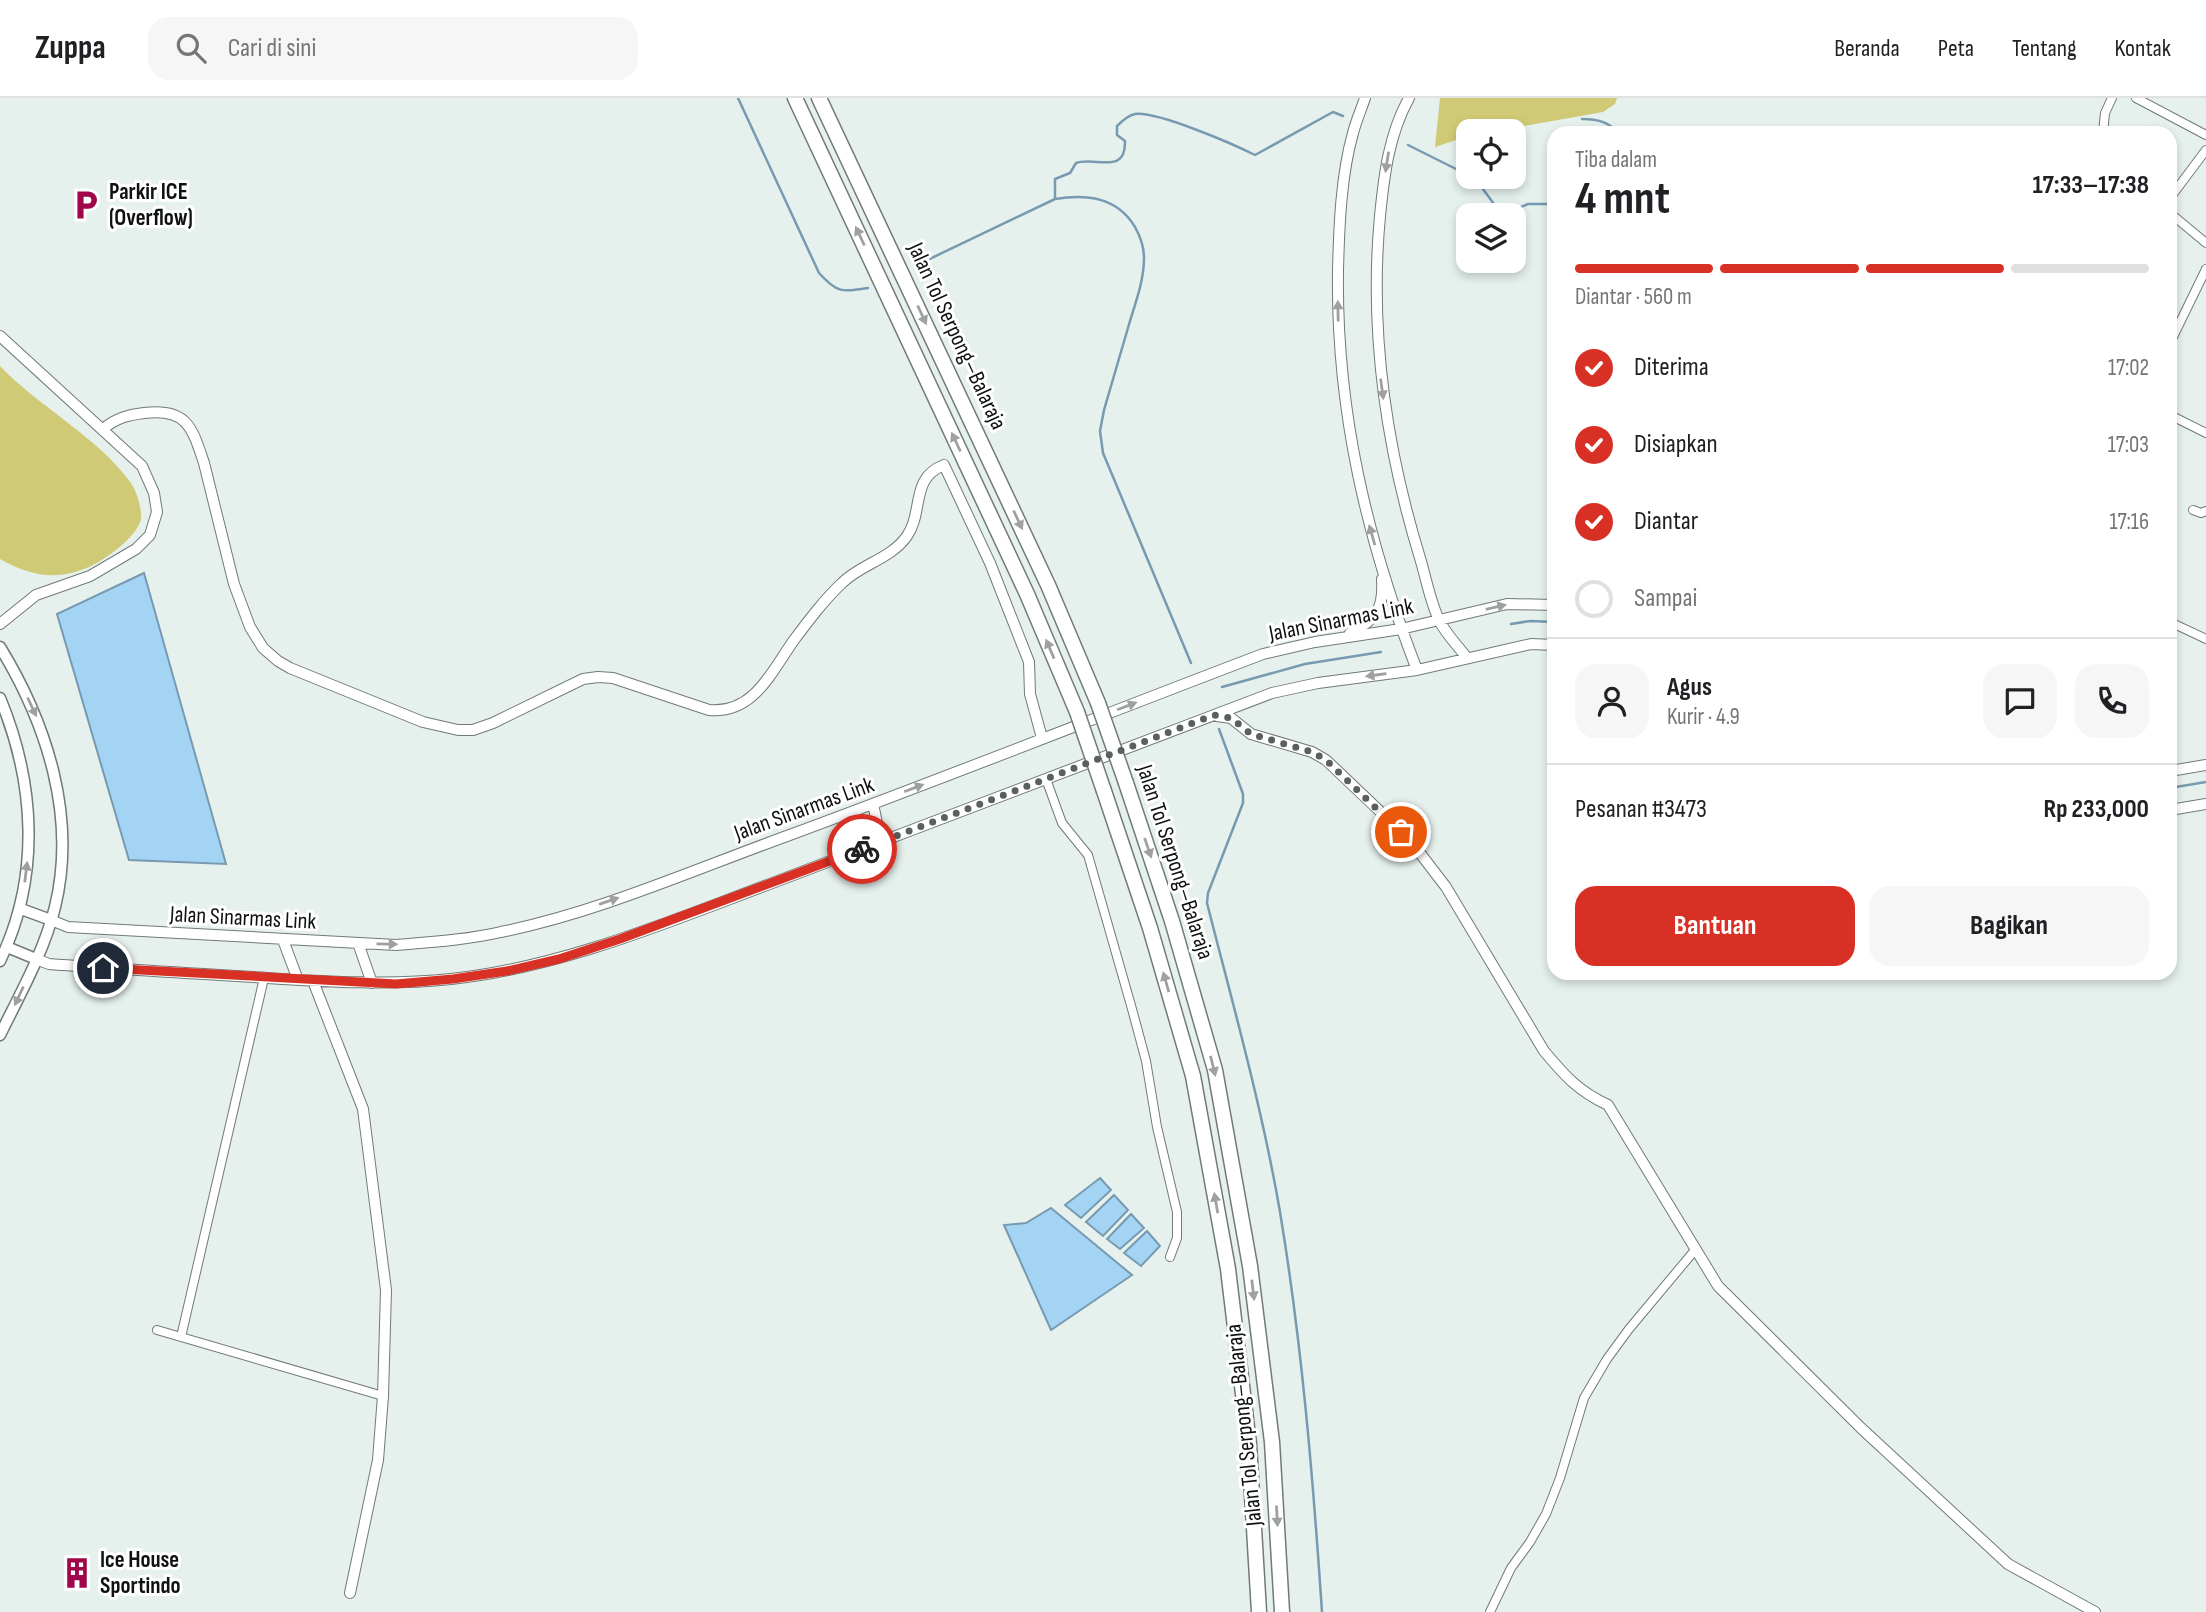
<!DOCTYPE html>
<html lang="id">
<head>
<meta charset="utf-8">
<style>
  :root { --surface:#fff; --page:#f6f6f6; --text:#202124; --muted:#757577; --line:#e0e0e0; --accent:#d93025 }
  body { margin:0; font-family:"Sofia Sans Condensed",sans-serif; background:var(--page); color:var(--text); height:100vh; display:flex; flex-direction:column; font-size:26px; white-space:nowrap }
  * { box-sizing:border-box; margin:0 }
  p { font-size:23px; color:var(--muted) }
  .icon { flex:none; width:38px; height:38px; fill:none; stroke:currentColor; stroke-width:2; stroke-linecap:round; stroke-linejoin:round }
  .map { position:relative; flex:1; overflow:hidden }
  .sheet { position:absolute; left:1547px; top:28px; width:630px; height:854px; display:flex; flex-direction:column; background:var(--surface); border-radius:21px; box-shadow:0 4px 10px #0003 }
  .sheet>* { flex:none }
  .controls { position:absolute; left:1456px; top:21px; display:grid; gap:14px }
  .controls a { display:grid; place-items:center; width:70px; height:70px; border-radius:14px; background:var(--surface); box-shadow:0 4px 10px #0003; font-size:35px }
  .pin { position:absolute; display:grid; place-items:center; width:60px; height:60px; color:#fff; margin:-30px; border:4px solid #fff; border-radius:50%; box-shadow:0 2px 7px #0007 }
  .courier { position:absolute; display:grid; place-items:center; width:70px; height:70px; margin:-35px; border:5px solid #d93025; border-radius:50%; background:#fff; color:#222; box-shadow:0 2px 9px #0007 }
  .summary em { font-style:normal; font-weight:700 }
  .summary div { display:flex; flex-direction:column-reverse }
  .summary { display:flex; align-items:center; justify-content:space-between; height:119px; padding:0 28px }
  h1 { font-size:46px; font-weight:700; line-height:52px }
  .bar { display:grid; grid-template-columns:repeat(4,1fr); gap:10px 7px; align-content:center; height:84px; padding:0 28px }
  .bar i { height:9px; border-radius:5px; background:var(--line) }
  .bar .active { background:var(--accent) }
  .bar p { grid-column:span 4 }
  .line { display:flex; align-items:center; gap:18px; padding:0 28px; border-top:2px solid var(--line) }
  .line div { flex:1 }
  .round { display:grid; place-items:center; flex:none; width:74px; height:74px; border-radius:21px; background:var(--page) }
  ol { padding:0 28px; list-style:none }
  li { display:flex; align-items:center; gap:21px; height:77px }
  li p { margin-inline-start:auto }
  li .icon { padding:7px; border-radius:50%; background:var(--accent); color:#fff; stroke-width:4 }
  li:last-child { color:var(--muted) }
  li i { width:38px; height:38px; border:4px solid var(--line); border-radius:50% }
  .action { display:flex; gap:14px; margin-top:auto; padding:14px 28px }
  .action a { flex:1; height:80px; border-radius:21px; background:var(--accent); color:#fff; font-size:28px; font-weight:700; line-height:80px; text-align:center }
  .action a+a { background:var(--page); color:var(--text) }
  header { display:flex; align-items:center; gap:42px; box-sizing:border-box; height:98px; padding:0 35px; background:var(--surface); border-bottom:2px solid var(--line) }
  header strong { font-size:33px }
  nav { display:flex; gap:38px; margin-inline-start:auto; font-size:24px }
  .search { width:490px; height:63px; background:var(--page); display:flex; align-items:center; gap:18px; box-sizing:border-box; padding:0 24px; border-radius:21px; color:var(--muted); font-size:26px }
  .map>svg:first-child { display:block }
  .green { fill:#d0ca76 }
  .water { fill:#a4d4f4; stroke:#779ab0; stroke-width:2 }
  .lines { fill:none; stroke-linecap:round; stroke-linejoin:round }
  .stream { stroke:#779ab0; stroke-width:2.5 }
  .minor-casing { stroke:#707a76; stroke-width:10 }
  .tertiary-casing { stroke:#707a76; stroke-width:12 }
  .secondary-casing { stroke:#707a76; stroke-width:13 }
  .motorway-casing { stroke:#707a76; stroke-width:17 }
  .minor { stroke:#fff; stroke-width:8 }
  .tertiary { stroke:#fff; stroke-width:10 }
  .secondary { stroke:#fff; stroke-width:10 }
  .motorway { stroke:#fff; stroke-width:14 }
  .motorway-bridge-casing { stroke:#707a76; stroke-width:17; stroke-linecap:butt }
  .motorway-bridge { stroke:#fff; stroke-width:14 }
  .oneway { fill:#9fa0a0 }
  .done { stroke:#5a605e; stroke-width:7; stroke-dasharray:0 12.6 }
  .route { stroke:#d93025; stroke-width:9 }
  .labels { text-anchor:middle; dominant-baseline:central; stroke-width:6; stroke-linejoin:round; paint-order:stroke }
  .poi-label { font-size:23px; font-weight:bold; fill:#0f1211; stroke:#fff; text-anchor:start }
  .street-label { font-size:23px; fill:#0f1211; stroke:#fff }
</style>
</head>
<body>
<header>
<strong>Zuppa</strong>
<div class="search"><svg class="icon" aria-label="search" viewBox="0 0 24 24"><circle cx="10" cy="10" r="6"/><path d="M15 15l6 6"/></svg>Cari di sini</div>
<nav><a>Beranda</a><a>Peta</a><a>Tentang</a><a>Kontak</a></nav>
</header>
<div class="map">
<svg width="2206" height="1514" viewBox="0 0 2206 1514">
  <rect width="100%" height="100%" fill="#e6f1ed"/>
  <path class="green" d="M1440,0H1617L1615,6L1603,14L1495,33H1468V38L1435,49Z
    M0,268C40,310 97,338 131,385C137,394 142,411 141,421C138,438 106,461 91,468C58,483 32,479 0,461Z"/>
  <path class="water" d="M144,475L226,766L129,762L57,516Z
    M1100,1080L1111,1092L1081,1120L1065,1107Z
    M1114,1097L1128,1112L1103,1138L1086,1124Z
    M1051,1110L1132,1177L1051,1232L1004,1127L1026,1125Z
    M1131,1116L1144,1130L1120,1151L1107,1141Z
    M1147,1133L1160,1148L1141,1168L1124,1155Z"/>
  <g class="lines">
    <path class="stream" d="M738,0L819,175C837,195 841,194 868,190
      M1582,21C1599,21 1607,24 1620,35
      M1408,47L1468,77
      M1472,79L1480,87L1502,117L1528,106H1554
      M1055,101V81L1070,75L1076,65C1095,58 1126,78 1125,43L1117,37V28C1122,23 1129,17 1135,16C1157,13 1233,46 1255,57L1333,14L1343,18
      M919,166L1055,101C1087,96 1117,99 1135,129C1140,138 1144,150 1144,160C1144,182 1136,203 1130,223C1121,253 1113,282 1104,312L1100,333L1103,355L1191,565
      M1511,526L1530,523L1554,524
      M1222,589L1305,566L1381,554
      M1219,631L1243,696V705L1208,795L1207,805C1233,907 1262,1009 1280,1114C1302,1246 1313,1380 1322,1514
      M2170,690L2206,684"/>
    <defs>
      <path id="minor" d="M2136,0L2206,37
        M2103,35L2105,15L2112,0
        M2170,100L2206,52
        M2170,115L2206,145
        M2170,245L2206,171
        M2170,317L2206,335
        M2193,412L2201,415L2206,413
        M2170,524L2206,541
        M1046,681L1062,725L1088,757L1132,911L1146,963L1157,1029L1177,1114V1140L1170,1159
        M157,1232L383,1298
        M181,1239L264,880
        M1490,1514L1511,1470L1530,1444L1546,1416L1560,1380L1584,1300L1607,1261L1629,1231L1695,1152"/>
      <path id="tertiary" d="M1365,0C1361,12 1356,23 1353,35C1341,77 1339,129 1338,173C1336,313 1367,442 1417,572
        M1409,0C1389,36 1384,77 1380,118C1369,235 1386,349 1420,460C1426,480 1430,503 1439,522C1445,535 1458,548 1467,560
        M0,238L142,368L154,395L157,414L150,437L136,451L90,478L36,497L0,526
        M103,331C116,320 128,317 144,315C187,310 192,329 204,365L234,486L250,529L263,550L278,563L290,570L423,624L458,632H473L493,625L583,581L598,579L613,580L709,612C754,616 772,573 794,542C809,522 824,502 842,485C861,466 891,461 907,438C924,413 910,380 944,367L990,465L1029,564L1030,596L1042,640
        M1350,535C1376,522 1384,511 1382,481
        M1217,618L1231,620L1251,636L1312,654L1326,662L1386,719L1416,750L1446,789L1544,953C1565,978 1578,993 1608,1007L1718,1188L1861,1330L2008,1466L2095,1514
        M2170,673L2206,667
        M873,706L881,744
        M2170,712L2206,706
        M51,822L68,829L396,847C431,844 466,842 501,834C599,814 693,772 787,738C947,679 1105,616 1263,556L1315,544L1401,531L1507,506L1554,507
        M283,842L298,882
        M358,845L372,885
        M36,861L49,866C117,871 185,875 253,879C319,883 386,888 451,881C564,869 670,823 775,784C942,722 1107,658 1272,595L1318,585L1417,572L1531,546L1554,547
        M313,883L363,1011L386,1192L383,1298L378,1362L350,1495"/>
      <path id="secondary" d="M0,549C47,626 77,719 55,809C44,854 20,896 0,937
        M0,600C35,685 41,778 0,863
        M21,811L51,822
        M7,849L36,861"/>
      <path id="motorway" d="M795,0L1027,496L1077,614
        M819,0L1048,487L1098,605
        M1126,685L1172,823L1215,972L1250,1168L1272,1344L1282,1514
        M1104,693L1150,830L1193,978L1228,1171L1249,1346L1259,1514"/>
    </defs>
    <use href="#minor" class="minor-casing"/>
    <use href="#tertiary" class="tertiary-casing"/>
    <use href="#secondary" class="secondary-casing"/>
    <use href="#motorway" class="motorway-casing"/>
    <use href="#minor" class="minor"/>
    <use href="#tertiary" class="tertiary"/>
    <use href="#secondary" class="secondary"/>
    <use href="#motorway" class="motorway"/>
    <defs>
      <path id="motorway-bridge" d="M1098,605L1126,685
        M1077,614L1104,693"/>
    </defs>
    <use href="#motorway-bridge" class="motorway-bridge-casing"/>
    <use href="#motorway-bridge" class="motorway-bridge"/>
  </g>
  <defs><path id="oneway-solid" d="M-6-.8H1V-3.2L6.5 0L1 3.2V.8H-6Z" transform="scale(1.75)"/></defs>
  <g class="oneway">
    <use href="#oneway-solid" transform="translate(1387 64) rotate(99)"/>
    <use href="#oneway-solid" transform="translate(860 138) rotate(-115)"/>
    <use href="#oneway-solid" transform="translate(1338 213) rotate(-91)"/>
    <use href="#oneway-solid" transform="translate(922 217) rotate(65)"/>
    <use href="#oneway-solid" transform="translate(1382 291) rotate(82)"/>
    <use href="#oneway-solid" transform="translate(956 344) rotate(-115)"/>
    <use href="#oneway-solid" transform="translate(1018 422) rotate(65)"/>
    <use href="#oneway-solid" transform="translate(1372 437) rotate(-106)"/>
    <use href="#oneway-solid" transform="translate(1496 509) rotate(-13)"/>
    <use href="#oneway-solid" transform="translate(1050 551) rotate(-113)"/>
    <use href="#oneway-solid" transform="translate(1376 577) rotate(172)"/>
    <use href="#oneway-solid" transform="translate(1127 608) rotate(-21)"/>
    <use href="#oneway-solid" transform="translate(32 609) rotate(65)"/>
    <use href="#oneway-solid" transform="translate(914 690) rotate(-21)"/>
    <use href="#oneway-solid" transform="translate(1148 750) rotate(71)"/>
    <use href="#oneway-solid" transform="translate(26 774) rotate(-83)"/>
    <use href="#oneway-solid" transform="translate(609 803) rotate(-19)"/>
    <use href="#oneway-solid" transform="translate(387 846) rotate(1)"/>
    <use href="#oneway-solid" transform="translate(1166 884) rotate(-106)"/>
    <use href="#oneway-solid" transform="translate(19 898) rotate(115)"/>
    <use href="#oneway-solid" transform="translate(1213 968) rotate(76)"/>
    <use href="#oneway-solid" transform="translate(1216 1105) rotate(-100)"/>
    <use href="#oneway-solid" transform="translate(1253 1192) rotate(83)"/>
    <use href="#oneway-solid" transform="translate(1277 1418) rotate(87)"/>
  </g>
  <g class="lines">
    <path class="done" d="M862,751L1214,617L1231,620L1251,636L1312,654L1326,662L1401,734"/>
    <path class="route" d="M103,870L396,886L453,881L507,873L559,861L620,841L862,751"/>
  </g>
  <defs>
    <symbol id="parking-bare" viewBox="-9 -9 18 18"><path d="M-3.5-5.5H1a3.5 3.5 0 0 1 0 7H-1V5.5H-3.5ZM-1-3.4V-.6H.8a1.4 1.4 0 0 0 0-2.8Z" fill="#a00649" stroke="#fff" stroke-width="2.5" paint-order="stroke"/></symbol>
    <symbol id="building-bare" viewBox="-9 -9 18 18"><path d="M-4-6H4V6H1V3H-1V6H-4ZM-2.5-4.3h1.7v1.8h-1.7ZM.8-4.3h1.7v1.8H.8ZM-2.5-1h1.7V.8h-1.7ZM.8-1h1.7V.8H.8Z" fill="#a00649" stroke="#fff" stroke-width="2.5" paint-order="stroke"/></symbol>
  </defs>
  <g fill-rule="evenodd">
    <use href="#parking-bare" x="64" y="85" width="44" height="44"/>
    <use href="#building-bare" x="55" y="1453" width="44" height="44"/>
  </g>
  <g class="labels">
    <g class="poi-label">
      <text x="109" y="94">Parkir ICE<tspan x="109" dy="26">(Overflow)</tspan></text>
      <text x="100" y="1462">Ice House<tspan x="100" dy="26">Sportindo</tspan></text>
    </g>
    <g class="street-label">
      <text transform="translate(957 238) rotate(65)">Jalan Tol Serpong–Balaraja</text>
      <text transform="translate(1341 522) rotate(-11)">Jalan Sinarmas Link</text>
      <text transform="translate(804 711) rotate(-20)">Jalan Sinarmas Link</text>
      <text transform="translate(1175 764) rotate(72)">Jalan Tol Serpong–Balaraja</text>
      <text transform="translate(243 820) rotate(3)">Jalan Sinarmas Link</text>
      <text transform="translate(1244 1327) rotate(-96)">Jalan Tol Serpong–Balaraja</text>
    </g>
  </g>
</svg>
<div class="controls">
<a><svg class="icon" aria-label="locate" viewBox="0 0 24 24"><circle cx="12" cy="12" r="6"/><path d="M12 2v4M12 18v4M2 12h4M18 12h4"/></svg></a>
<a><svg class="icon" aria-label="layers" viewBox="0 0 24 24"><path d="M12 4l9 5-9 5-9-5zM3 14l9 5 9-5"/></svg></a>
</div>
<div class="pin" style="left:1401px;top:734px;background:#ea580c"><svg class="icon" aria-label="bag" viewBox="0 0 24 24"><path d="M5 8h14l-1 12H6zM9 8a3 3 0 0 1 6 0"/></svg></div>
<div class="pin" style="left:103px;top:870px;background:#1f2937"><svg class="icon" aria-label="home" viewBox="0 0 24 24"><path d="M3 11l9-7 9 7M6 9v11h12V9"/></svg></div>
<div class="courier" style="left:862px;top:751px"><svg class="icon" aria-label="bike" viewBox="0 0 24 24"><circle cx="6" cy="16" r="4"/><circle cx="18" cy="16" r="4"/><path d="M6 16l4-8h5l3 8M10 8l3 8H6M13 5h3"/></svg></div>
<section class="sheet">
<div class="summary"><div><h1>4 mnt</h1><p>Tiba dalam</p></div><em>17:33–17:38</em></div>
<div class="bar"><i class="active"></i><i class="active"></i><i class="active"></i><i></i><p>Diantar · 560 m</p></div>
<ol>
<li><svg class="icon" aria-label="check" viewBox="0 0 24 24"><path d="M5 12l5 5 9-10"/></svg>Diterima<p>17:02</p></li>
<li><svg class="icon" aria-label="check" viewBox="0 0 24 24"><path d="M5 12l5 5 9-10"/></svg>Disiapkan<p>17:03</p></li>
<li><svg class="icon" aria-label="check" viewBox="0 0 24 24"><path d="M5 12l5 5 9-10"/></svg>Diantar<p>17:16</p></li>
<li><i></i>Sampai</li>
</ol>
<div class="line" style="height:126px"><a class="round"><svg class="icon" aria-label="person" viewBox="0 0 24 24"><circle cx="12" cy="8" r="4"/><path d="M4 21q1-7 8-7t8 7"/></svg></a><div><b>Agus</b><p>Kurir · 4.9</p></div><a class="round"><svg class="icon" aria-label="chat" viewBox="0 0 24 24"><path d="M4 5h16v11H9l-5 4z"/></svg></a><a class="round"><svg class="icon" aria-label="phone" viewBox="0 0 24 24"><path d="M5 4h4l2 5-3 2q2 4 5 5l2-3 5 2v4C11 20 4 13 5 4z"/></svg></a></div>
<div class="line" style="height:91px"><div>Pesanan #3473</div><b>Rp 233,000</b></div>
<div class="action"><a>Bantuan</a><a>Bagikan</a></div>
</section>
</div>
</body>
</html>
